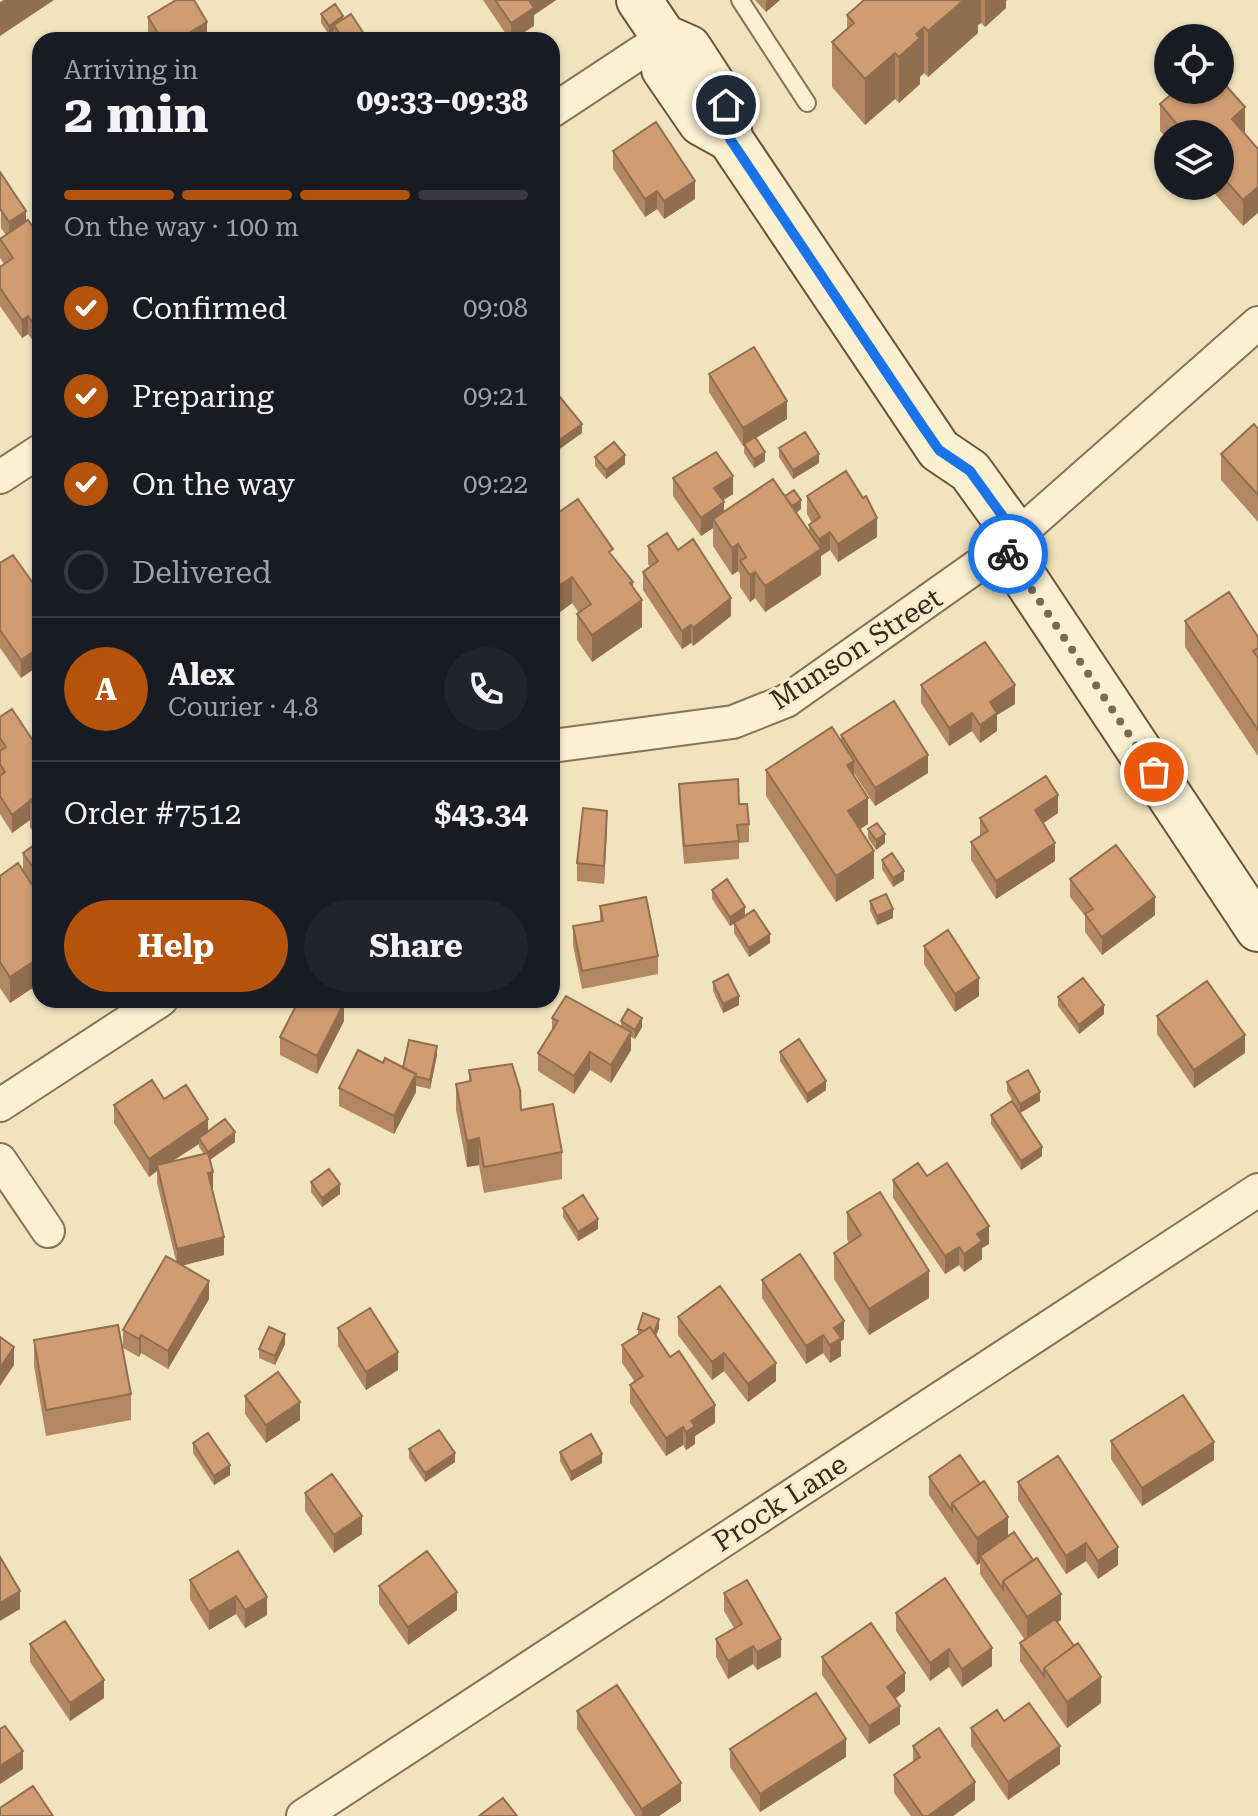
<!DOCTYPE html>
<html lang="en">
<head>
<meta charset="utf-8">
<style>
  :root { --surface:#171b24; --page:#20242c; --text:#f1f3f6; --muted:#9ea1a6; --line:#363941; --accent:#b45309 }
  body { margin:0; font-family:"Roboto Serif",serif; background:var(--page); color:var(--text); height:100vh; display:flex; flex-direction:column; font-size:30px; white-space:nowrap }
  * { box-sizing:border-box; margin:0 }
  p { font-size:26px; color:var(--muted) }
  .icon { flex:none; width:44px; height:44px; fill:none; stroke:currentColor; stroke-width:2; stroke-linecap:round; stroke-linejoin:round }
  .map { position:relative; flex:1; overflow:hidden }
  .drawer { position:absolute; left:32px; top:32px; width:528px; height:976px; display:flex; flex-direction:column; background:var(--surface); border-radius:24px; box-shadow:0 2px 6px #0004 }
  .drawer>* { flex:none }
  .buttons { position:absolute; left:1154px; top:24px; display:grid; gap:16px }
  .buttons a { display:grid; place-items:center; width:80px; height:80px; border-radius:50%; background:var(--surface); box-shadow:0 2px 6px #0004; font-size:40px }
  .pin { position:absolute; display:grid; place-items:center; width:68px; height:68px; color:#fff; margin:-34px; border:4px solid #fff; border-radius:50%; box-shadow:0 2px 8px #0007 }
  .courier { position:absolute; display:grid; place-items:center; width:80px; height:80px; margin:-40px; border:6px solid #1a73e8; border-radius:50%; background:#fff; color:#222; box-shadow:0 2px 10px #0007 }
  .summary em { font-style:normal; font-weight:700 }
  .summary div { display:flex; flex-direction:column-reverse }
  .summary { display:flex; align-items:center; justify-content:space-between; height:136px; padding:0 32px }
  h1 { font-size:52px; font-weight:700; line-height:60px }
  .bar { display:grid; grid-template-columns:repeat(4,1fr); gap:12px 8px; align-content:center; height:96px; padding:0 32px }
  .bar i { height:10px; border-radius:6px; background:var(--line) }
  .bar .selected { background:var(--accent) }
  .bar p { grid-column:span 4 }
  .line { display:flex; align-items:center; gap:20px; padding:0 32px; border-top:2px solid var(--line) }
  .line div { flex:1 }
  .round { display:grid; place-items:center; flex:none; width:84px; height:84px; border-radius:42px; background:var(--page) }
  ol { padding:0 32px; list-style:none }
  li { display:flex; align-items:center; gap:24px; height:88px }
  li p { margin-inline-start:auto }
  li .icon { padding:8px; border-radius:50%; background:var(--accent); color:#fff; stroke-width:4 }
  li:last-child { color:var(--muted) }
  li i { width:44px; height:44px; border:4px solid var(--line); border-radius:50% }
  .button { display:flex; gap:16px; margin-top:auto; padding:16px 32px }
  .button a { flex:1; height:92px; border-radius:48px; background:var(--accent); color:#fff; font-size:32px; font-weight:700; line-height:92px; text-align:center }
  .button a+a { background:var(--page); color:var(--text) }
  .map>svg:first-child { display:block }
  .lines { fill:none; stroke-linecap:round; stroke-linejoin:round }
  .service-casing { stroke:#897356; stroke-width:20 }
  .minor-casing { stroke:#897356; stroke-width:36 }
  .secondary-casing { stroke:#6b5439; stroke-width:48 }
  .service { stroke:#faf0d2; stroke-width:16 }
  .minor { stroke:#faf0d2; stroke-width:32 }
  .secondary { stroke:#faf0d2; stroke-width:44 }
  .wall { fill:#b38762; fill-rule:evenodd }
  .shaded-wall { fill:#926e50 }
  .building { fill:#d09d72; stroke:#926e50; stroke-width:2 }
  .done { stroke:#786b54; stroke-width:8; stroke-dasharray:0 14.4 }
  .route { stroke:#1a73e8; stroke-width:10 }
  .labels { text-anchor:middle; dominant-baseline:central; stroke-width:6; stroke-linejoin:round; paint-order:stroke }
  .street-label { font-size:28px; fill:#382a1b; stroke:#f7edce }
</style>
</head>
<body>
<div class="map">
<svg width="1258" height="1816" viewBox="0 0 1258 1816">
  <rect width="100%" height="100%" fill="#f0e3be"/>
  <g class="lines">
    <defs>
      <path id="service" d="M740,0L807,103"/>
      <path id="minor" d="M552,111L664,37
        M0,477L40,451
        M552,746L733,722L786,701L1004,547L1258,323
        M0,1105L161,1000
        M0,1160L48,1231
        M303,1816L1258,1190"/>
      <path id="secondary" d="M639,0L664,37L689,48L704,71L726,105L730,139L939,450L970,471L1009,525L1004,547L1258,929
        M664,37V69L701,123L730,139"/>
    </defs>
    <use href="#service" class="service-casing"/>
    <use href="#minor" class="minor-casing"/>
    <use href="#secondary" class="secondary-casing"/>
    <use href="#service" class="service"/>
    <use href="#minor" class="minor"/>
    <use href="#secondary" class="secondary"/>
  </g>
  <path class="wall" d="M483,0H556L534,15V26L512,40H510Z
    M755,0H780L766,12Z
    M864,0H1007L1006,1V8L985,27L981,23L978,25V33L928,77L924,73L920,77V84L899,103L895,99L865,125L832,87V42L847,29V15Z
    M321,14L343,20L368,40H334V31L329,35L321,23Z
    M148,17L207,22V40H151L148,35Z
    M1160,104L1245,107L1243,226L1208,186H1220V134H1168V140L1160,131Z
    M613,151L695,199L664,219L657,209L645,217L613,169Z
    M0,172L26,221L40,237L38,348L28,334L22,338L0,306V267L4,264L0,258V239L6,235L1,228Z
    M709,374L787,419L756,438L765,461L754,468L744,453V446H743L709,392Z
    M552,393L582,433L558,450L552,442Z
    M1258,429V522L1221,480V454Z
    M779,448L819,463L793,479L779,457Z
    M595,457L625,464L606,479L595,466Z
    M673,478L733,494L723,500L724,512L785,496L801,509L796,513L809,532V525L812,523L807,514V496L877,537L838,562L830,550L821,556V575L765,612L755,598L750,602L740,587V574L738,571L732,575L713,546V528L701,536L673,496Z
    M552,517L613,558L633,587L642,627L592,662L577,640V614L579,613L572,603L560,612L552,600Z
    M648,546L678,550L731,616L693,646L691,643L682,649L643,590V572L650,567L648,564Z
    M0,563L40,593L21,678L0,648Z
    M1185,621L1258,637V756L1185,647Z
    M921,685L1015,704L997,715V731L980,743L972,731L949,746L921,703Z
    M0,717L40,751V841L30,827V820L12,833L0,814Z
    M841,735L928,773L875,806L854,773L868,824L860,829L874,878L836,902L766,796V770L841,742Z
    M679,784L739,804L749,824V842L739,843V859L684,864L679,802Z
    M1058,813L1043,823L1055,861L996,899L971,860V842L980,836V818Z
    M607,829L604,884L577,881V863Z
    M868,829L885,843L876,850L868,838Z
    M40,841V983L10,1003L0,988V876L23,870V853Z
    M882,860L904,880L893,887L882,869Z
    M1070,879L1155,915L1102,955L1085,932V916L1070,897Z
    M712,890L745,916L770,943L749,957L734,933V924L730,926L712,899Z
    M870,901L893,918L877,925L870,910Z
    M600,906L658,956V974L582,989L573,945V926L600,921Z
    M924,946L979,996L955,1012L924,964Z
    M713,982L739,1005L723,1013L713,991Z
    M1058,997L1104,1014L1079,1034L1058,1006Z
    M1157,1016L1245,1053L1194,1088L1157,1034Z
    M552,1018L621,1026V1021L642,1027L635,1039L631,1037V1050L611,1083L590,1070L574,1094L538,1071V1053L552,1030Z
    M344,1021L317,1074L280,1055V1037Z
    M780,1052L826,1090L807,1103L780,1061Z
    M437,1055L430,1089L416,1086V1092L394,1134L339,1106V1088L403,1068Z
    M469,1070L521,1110L562,1152V1179L484,1193L479,1165L467,1167L456,1110V1084L469,1082Z
    M1007,1082L1040,1101L1020,1113L1042,1156L1021,1170L991,1124V1115L1019,1112L1007,1091Z
    M164,1099L208,1131L235,1142L210,1160L213,1190L224,1255L182,1265L209,1299L168,1369L141,1353L139,1357L123,1348V1330L176,1261L157,1183V1171L149,1177L114,1123V1105ZM199,1144V1147L204,1154L171,1162Z
    M927,1176L989,1244L982,1248V1259L964,1272L959,1265L945,1274L893,1198V1180Z
    M311,1182L340,1194L322,1207L311,1192Z
    M563,1208L598,1229L578,1241L563,1217Z
    M847,1212L929,1298L869,1335L834,1279V1253L849,1243L847,1239Z
    M762,1280L844,1339L841,1341V1356L830,1363L823,1353L806,1364L762,1298Z
    M678,1317L776,1381L748,1402L724,1371L712,1380L678,1335Z
    M338,1328L398,1370L366,1390L338,1346Z
    M659,1328L656,1336L715,1423L695,1436V1444L686,1450L683,1445L666,1456L630,1403V1385L635,1382L622,1363V1345L638,1335V1329Z
    M34,1340L131,1394V1420L46,1436L34,1366Z
    M285,1344L275,1365L259,1358V1349Z
    M245,1396L300,1420L266,1443L245,1414Z
    M1111,1441L1214,1460L1142,1506L1111,1459Z
    M193,1443L230,1475L214,1485L193,1453Z
    M409,1449L455,1462L425,1482L409,1458Z
    M560,1452L602,1463L571,1481L560,1461Z
    M929,1477L1008,1536L1061,1620L1058,1622L1101,1703L1067,1728L1020,1661V1643L1025,1640L980,1574V1563L977,1565L929,1495Z
    M1018,1482L1118,1565L1098,1579L1086,1561L1066,1574L1018,1500Z
    M305,1493L362,1534L334,1553L305,1511Z
    M238,1551L267,1615L245,1628L236,1614L209,1630L190,1599V1580Z
    M379,1586L457,1610L408,1645L379,1604Z
    M724,1593L781,1657L757,1670L753,1664L728,1679L716,1657V1639L734,1628L724,1611Z
    M896,1613L992,1666L962,1687L949,1667L930,1681L896,1631Z
    M30,1644L104,1698L70,1721L30,1662Z
    M822,1657L905,1691L895,1699L900,1724L869,1744L822,1675Z
    M577,1711L681,1801L659,1816H635L577,1729Z
    M1004,1721L1060,1764L1008,1800L971,1746V1728Z
    M913,1746L975,1800L953,1816H911L894,1793V1775L913,1762Z
    M730,1749L846,1757L760,1812L730,1767Z"/>
  <path class="shaded-wall" d="M4,0H54L0,36V2Z
    M528,0H556L534,15V26L511,40V23Z
    M766,0H780L766,12Z
    M964,0H981V23L978,25V33L928,77V31Z
    M985,0H1007L1006,1V8L985,27Z
    M343,16V25H334V31L329,35V26Z
    M207,22V40H177Z
    M924,27V73L920,77V84L899,103V57L916,34Z
    M895,53V99L865,125V79Z
    M1245,107V134L1232,119Z
    M695,181V199L664,219V201Z
    M1258,187V213L1243,226V200Z
    M657,191V209L645,217V199Z
    M26,211V229L9,240V222Z
    M28,316V334L22,338V320Z
    M40,328V346L38,348V330Z
    M787,401V419L743,446V428Z
    M582,424V433L558,450V441Z
    M765,452V461L754,468V459Z
    M819,454V463L793,479V470Z
    M625,455V464L606,479V470Z
    M733,476V494L714,506V488Z
    M801,500V509L788,519V510Z
    M724,502V520L713,519V528L701,536V518Z
    M877,518V537L838,562V544Z
    M830,532V550L821,556V575L765,612V586L819,550V539Z
    M738,544V571L732,575V548Z
    M755,572V598L750,602V575Z
    M572,577V603L560,612V585Z
    M633,582V607L642,600V627L592,662V635L630,583Z
    M731,598V616L693,646V628Z
    M553,620V638L552,639V621Z
    M691,625V643L682,649V631Z
    M40,647V665L21,678V660Z
    M1015,685V704L997,715V731L980,743V725L990,702Z
    M972,713V731L949,746V728Z
    M928,755V773L875,806V788Z
    M854,761V787L847,765Z
    M1058,795V813L1035,829V810Z
    M868,798V824L848,837V811Z
    M30,802V820L12,833V815Z
    M607,811V829L604,884V866Z
    M885,834V843L876,850V840Z
    M1055,843V861L996,899V881Z
    M874,851V878L836,902V876Z
    M904,871V880L893,887V878Z
    M1155,897V915L1102,955V937Z
    M745,907V916L730,926V917Z
    M893,909V918L877,925V916Z
    M770,934V943L749,957V948Z
    M40,957V983L10,1003V977Z
    M979,978V996L955,1012V994Z
    M739,996V1005L723,1013V1004Z
    M344,1003V1021L317,1074V1056Z
    M1104,1005V1014L1079,1034V1025Z
    M642,1018V1027L635,1039V1030Z
    M631,1032V1050L611,1083V1065Z
    M1245,1035V1053L1194,1088V1070Z
    M437,1046V1055L430,1089V1080Z
    M590,1052V1070L574,1094V1076Z
    M416,1074V1092L394,1134V1116Z
    M826,1081V1090L807,1103V1094Z
    M1040,1092V1101L1020,1113V1104Z
    M208,1119V1137L199,1138V1144L158,1170L157,1165V1171L149,1177V1159Z
    M235,1132V1142L208,1161V1152Z
    M479,1138V1165L467,1167V1141Z
    M1042,1147V1156L1021,1170V1161Z
    M213,1172V1190L208,1173Z
    M340,1184V1194L322,1207V1198Z
    M598,1219V1229L578,1241V1232Z
    M989,1226V1244L982,1248V1259L964,1272V1254L977,1234Z
    M224,1237V1255L177,1267V1249Z
    M959,1247V1265L945,1274V1256Z
    M929,1271V1298L869,1335V1309Z
    M209,1281V1299L168,1369V1351Z
    M659,1319V1328L653,1344V1335Z
    M844,1321V1339L841,1341V1356L830,1363V1345L834,1328Z
    M285,1334V1344L275,1365V1356Z
    M141,1335V1353L139,1357V1339Z
    M823,1335V1353L806,1364V1346Z
    M14,1347V1365L0,1386V1368Z
    M398,1352V1370L366,1390V1372Z
    M724,1353V1371L712,1380V1362Z
    M776,1363V1381L748,1402V1384Z
    M300,1402V1420L266,1443V1425Z
    M715,1405V1423L695,1436V1444L686,1450V1432L691,1421Z
    M683,1427V1445L666,1456V1438Z
    M1214,1442V1460L1142,1506V1488Z
    M455,1453V1462L425,1482V1473Z
    M602,1454V1463L571,1481V1472Z
    M230,1465V1475L214,1485V1476Z
    M362,1516V1534L334,1553V1535Z
    M1008,1517V1543L980,1556V1563L977,1565V1538Z
    M1086,1543V1561L1066,1574V1556Z
    M1118,1547V1565L1098,1579V1561Z
    M20,1591V1609L0,1621V1603Z
    M457,1592V1610L408,1645V1627Z
    M1061,1594V1620L1027,1643V1617Z
    M236,1596V1614L209,1630V1612Z
    M267,1597V1615L245,1628V1610Z
    M781,1639V1657L757,1670V1652Z
    M753,1646V1664L728,1679V1661Z
    M992,1648V1666L962,1687V1669Z
    M949,1649V1667L930,1681V1663Z
    M905,1673V1691L887,1705V1687Z
    M1101,1677V1703L1067,1728V1702Z
    M104,1680V1698L70,1721V1703Z
    M900,1706V1724L869,1744V1726Z
    M846,1739V1757L760,1812V1794Z
    M1060,1746V1764L1008,1800V1782Z
    M23,1751V1769L0,1784V1766Z
    M975,1782V1800L953,1816H928Z
    M681,1783V1801L659,1816H642V1809Z"/>
  <path class="building" d="M176,0H194L207,22L177,40H162L148,17Z
    M495,0H529L534,8L511,23Z
    M864,0H964L928,31L924,27L916,34L920,38L899,57L895,53L865,79L832,42L854,23L847,15Z
    M335,4L343,16L329,26L321,14Z
    M351,14L368,40H344L334,25Z
    M1220,79L1245,107L1232,119L1258,149V187L1243,200L1220,174V134H1185L1160,104L1176,90H1220Z
    M656,122L695,181L664,201L657,191L645,199L613,151Z
    M0,172L26,211L9,222L1,210H0Z
    M28,220L40,237V328L38,330L28,316L22,320L0,288V267L13,258L0,239Z
    M754,347L787,401L743,428L709,374Z
    M555,391L582,424L558,441L552,433V393Z
    M1254,424L1258,429V495L1221,454Z
    M805,432L819,454L793,470L779,448Z
    M755,437L765,452L754,459L744,444Z
    M614,442L625,455L606,470L595,457Z
    M716,452L733,476L714,488L724,502L701,518L673,478Z
    M846,471L863,498L866,496L877,518L838,544L830,532L819,539L809,525L820,517L807,496Z
    M773,479L821,549L765,586L755,572L750,575L740,561L746,557L738,544L732,548L713,519Z
    M794,490L801,500L792,506L785,496Z
    M578,499L613,549L609,552L633,582L630,583L642,600L592,635L577,614L591,604L572,577L560,585L552,573V517Z
    M667,533L678,550L693,539L731,598L693,628L691,625L682,631L643,572L658,561L648,546Z
    M13,555L40,593V647L21,660L0,630V563Z
    M1229,592L1258,637V648L1253,651L1258,658V730L1185,621Z
    M985,642L1015,685L990,702L997,713L980,725L972,713L949,728L921,685Z
    M894,701L928,755L875,788L841,735Z
    M12,709L40,751V793L12,815L0,796V776L5,772L0,764V751L6,747L0,738V717Z
    M832,727L854,761L847,765L868,798L848,811L874,851L836,876L766,770Z
    M1046,776L1058,795L1035,810L1055,843L996,881L971,842L988,831L980,818Z
    M738,779L739,804H747L749,824L737,825L739,841L684,846L679,784Z
    M40,793V814L30,800Z
    M583,808L607,811L604,866L577,863Z
    M877,823L885,834L876,840L868,829Z
    M40,841V877L23,853Z
    M1116,845L1155,897L1102,937L1085,914L1093,909L1070,879Z
    M892,853L904,871L893,878L882,860Z
    M18,863L40,897V957L10,977L0,962V876Z
    M727,879L745,907L730,917L712,890Z
    M886,894L893,909L877,916L870,901Z
    M646,897L658,956L582,971L573,926L603,921L600,906Z
    M754,910L770,934L749,948L734,923Z
    M948,930L979,978L955,994L924,946Z
    M728,974L739,996L723,1004L713,982Z
    M1083,978L1104,1005L1079,1025L1058,997Z
    M1207,981L1245,1035L1194,1070L1157,1016Z
    M566,996L631,1032L611,1065L590,1052L574,1076L538,1053L558,1021L552,1018Z
    M299,1000H339L344,1003L317,1056L280,1037Z
    M628,1009L642,1018L635,1030L621,1021Z
    M799,1039L826,1081L807,1094L780,1052Z
    M409,1040L437,1046L430,1080L415,1076L416,1074L403,1068Z
    M358,1050L383,1063L385,1058L416,1074L394,1116L339,1088Z
    M512,1064L520,1090L521,1110L553,1104L562,1152L484,1167L479,1138L467,1141L456,1084L471,1081L469,1070Z
    M1028,1070L1040,1092L1020,1104L1007,1082Z
    M152,1080L164,1099L186,1085L208,1119L149,1159L114,1105Z
    M1012,1101L1042,1147L1021,1161L991,1115Z
    M225,1119L235,1132L208,1152L199,1138Z
    M208,1153L213,1172L208,1173L224,1237L177,1249L157,1165Z
    M918,1163L927,1176L947,1163L989,1226L977,1234L982,1241L964,1254L959,1247L945,1256L893,1180Z
    M329,1169L340,1184L322,1198L311,1182Z
    M880,1192L929,1271L869,1309L834,1253L861,1235L847,1212Z
    M583,1195L598,1219L578,1232L563,1208Z
    M800,1254L844,1321L834,1328L841,1338L830,1345L823,1335L806,1346L762,1280Z
    M166,1256L209,1281L168,1351L141,1335L139,1339L123,1330Z
    M720,1286L776,1363L748,1384L724,1353L712,1362L678,1317Z
    M370,1308L398,1352L366,1372L338,1328Z
    M643,1313L659,1319L654,1333L650,1327L644,1331L638,1329Z
    M118,1325L131,1394L46,1410L34,1340Z
    M269,1327L285,1334L275,1356L259,1349Z
    M650,1327L670,1357L679,1351L715,1405L691,1421L695,1426L686,1432L683,1427L666,1438L630,1385L643,1376L622,1345Z
    M0,1337L14,1347L0,1368Z
    M278,1372L300,1402L266,1425L245,1396Z
    M1183,1395L1214,1442L1142,1488L1111,1441Z
    M439,1430L455,1453L425,1473L409,1449Z
    M208,1433L230,1465L214,1476L193,1443Z
    M591,1434L602,1454L571,1472L560,1452Z
    M960,1455L980,1484L952,1503V1511L929,1477Z
    M1058,1456L1118,1547L1098,1561L1086,1543L1066,1556L1018,1482Z
    M332,1474L362,1516L334,1535L305,1493Z
    M984,1481L1008,1517L977,1538L952,1503Z
    M1014,1532L1033,1560L1003,1581V1589L980,1556Z
    M238,1551L267,1597L245,1610L236,1596L209,1612L190,1580Z
    M427,1551L457,1592L408,1627L379,1586Z
    M0,1557L20,1591L0,1603Z
    M1037,1558L1061,1594L1027,1617L1003,1581Z
    M945,1578L992,1648L962,1669L949,1649L930,1663L896,1613Z
    M747,1580L781,1639L757,1652L753,1646L728,1661L716,1639L742,1624L724,1593Z
    M1055,1619L1074,1646L1044,1668V1676L1020,1643Z
    M65,1621L104,1680L70,1703L30,1644Z
    M871,1623L905,1673L887,1687L900,1706L869,1726L822,1657Z
    M1078,1643L1101,1677L1067,1702L1044,1668Z
    M617,1685L681,1783L642,1809L577,1711Z
    M816,1693L846,1739L760,1794L730,1749Z
    M1029,1703L1060,1746L1008,1782L971,1728L997,1710L1004,1721Z
    M5,1726L23,1751L0,1766V1729Z
    M939,1728L975,1782L928,1816H923L894,1775L920,1757L913,1746Z
    M33,1786L53,1816H0V1808Z
    M503,1798L517,1816H479Z"/>
  <g class="lines">
    <path class="done" d="M1008,554L1154,772"/>
    <path class="route" d="M726,105L730,139L921,424L939,450L970,471L1009,525L1004,547L1008,554"/>
  </g>
  <g class="labels">
    <g class="street-label">
      <text transform="translate(856 649) rotate(-33)">Munson Street</text>
      <text transform="translate(780 1503) rotate(-33)">Prock Lane</text>
    </g>
  </g>
</svg>
<div class="buttons">
<a><svg class="icon" aria-label="locate" viewBox="0 0 24 24"><circle cx="12" cy="12" r="6"/><path d="M12 2v4M12 18v4M2 12h4M18 12h4"/></svg></a>
<a><svg class="icon" aria-label="layers" viewBox="0 0 24 24"><path d="M12 4l9 5-9 5-9-5zM3 14l9 5 9-5"/></svg></a>
</div>
<div class="pin" style="left:1154px;top:772px;background:#ea580c"><svg class="icon" aria-label="bag" viewBox="0 0 24 24"><path d="M5 8h14l-1 12H6zM9 8a3 3 0 0 1 6 0"/></svg></div>
<div class="pin" style="left:726px;top:105px;background:#1f2937"><svg class="icon" aria-label="home" viewBox="0 0 24 24"><path d="M3 11l9-7 9 7M6 9v11h12V9"/></svg></div>
<div class="courier" style="left:1008px;top:554px"><svg class="icon" aria-label="bike" viewBox="0 0 24 24"><circle cx="6" cy="16" r="4"/><circle cx="18" cy="16" r="4"/><path d="M6 16l4-8h5l3 8M10 8l3 8H6M13 5h3"/></svg></div>
<section class="drawer">
<div class="summary"><div><h1>2 min</h1><p>Arriving in</p></div><em>09:33–09:38</em></div>
<div class="bar"><i class="selected"></i><i class="selected"></i><i class="selected"></i><i></i><p>On the way · 100 m</p></div>
<ol>
<li><svg class="icon" aria-label="check" viewBox="0 0 24 24"><path d="M5 12l5 5 9-10"/></svg>Confirmed<p>09:08</p></li>
<li><svg class="icon" aria-label="check" viewBox="0 0 24 24"><path d="M5 12l5 5 9-10"/></svg>Preparing<p>09:21</p></li>
<li><svg class="icon" aria-label="check" viewBox="0 0 24 24"><path d="M5 12l5 5 9-10"/></svg>On the way<p>09:22</p></li>
<li><i></i>Delivered</li>
</ol>
<div class="line" style="height:144px"><b class="round" style="background:var(--accent);color:#fff">A</b><div><b>Alex</b><p>Courier · 4.8</p></div><a class="round"><svg class="icon" aria-label="phone" viewBox="0 0 24 24"><path d="M5 4h4l2 5-3 2q2 4 5 5l2-3 5 2v4C11 20 4 13 5 4z"/></svg></a></div>
<div class="line" style="height:104px"><div>Order #7512</div><b>$43.34</b></div>
<div class="button"><a>Help</a><a>Share</a></div>
</section>
</div>
</body>
</html>
